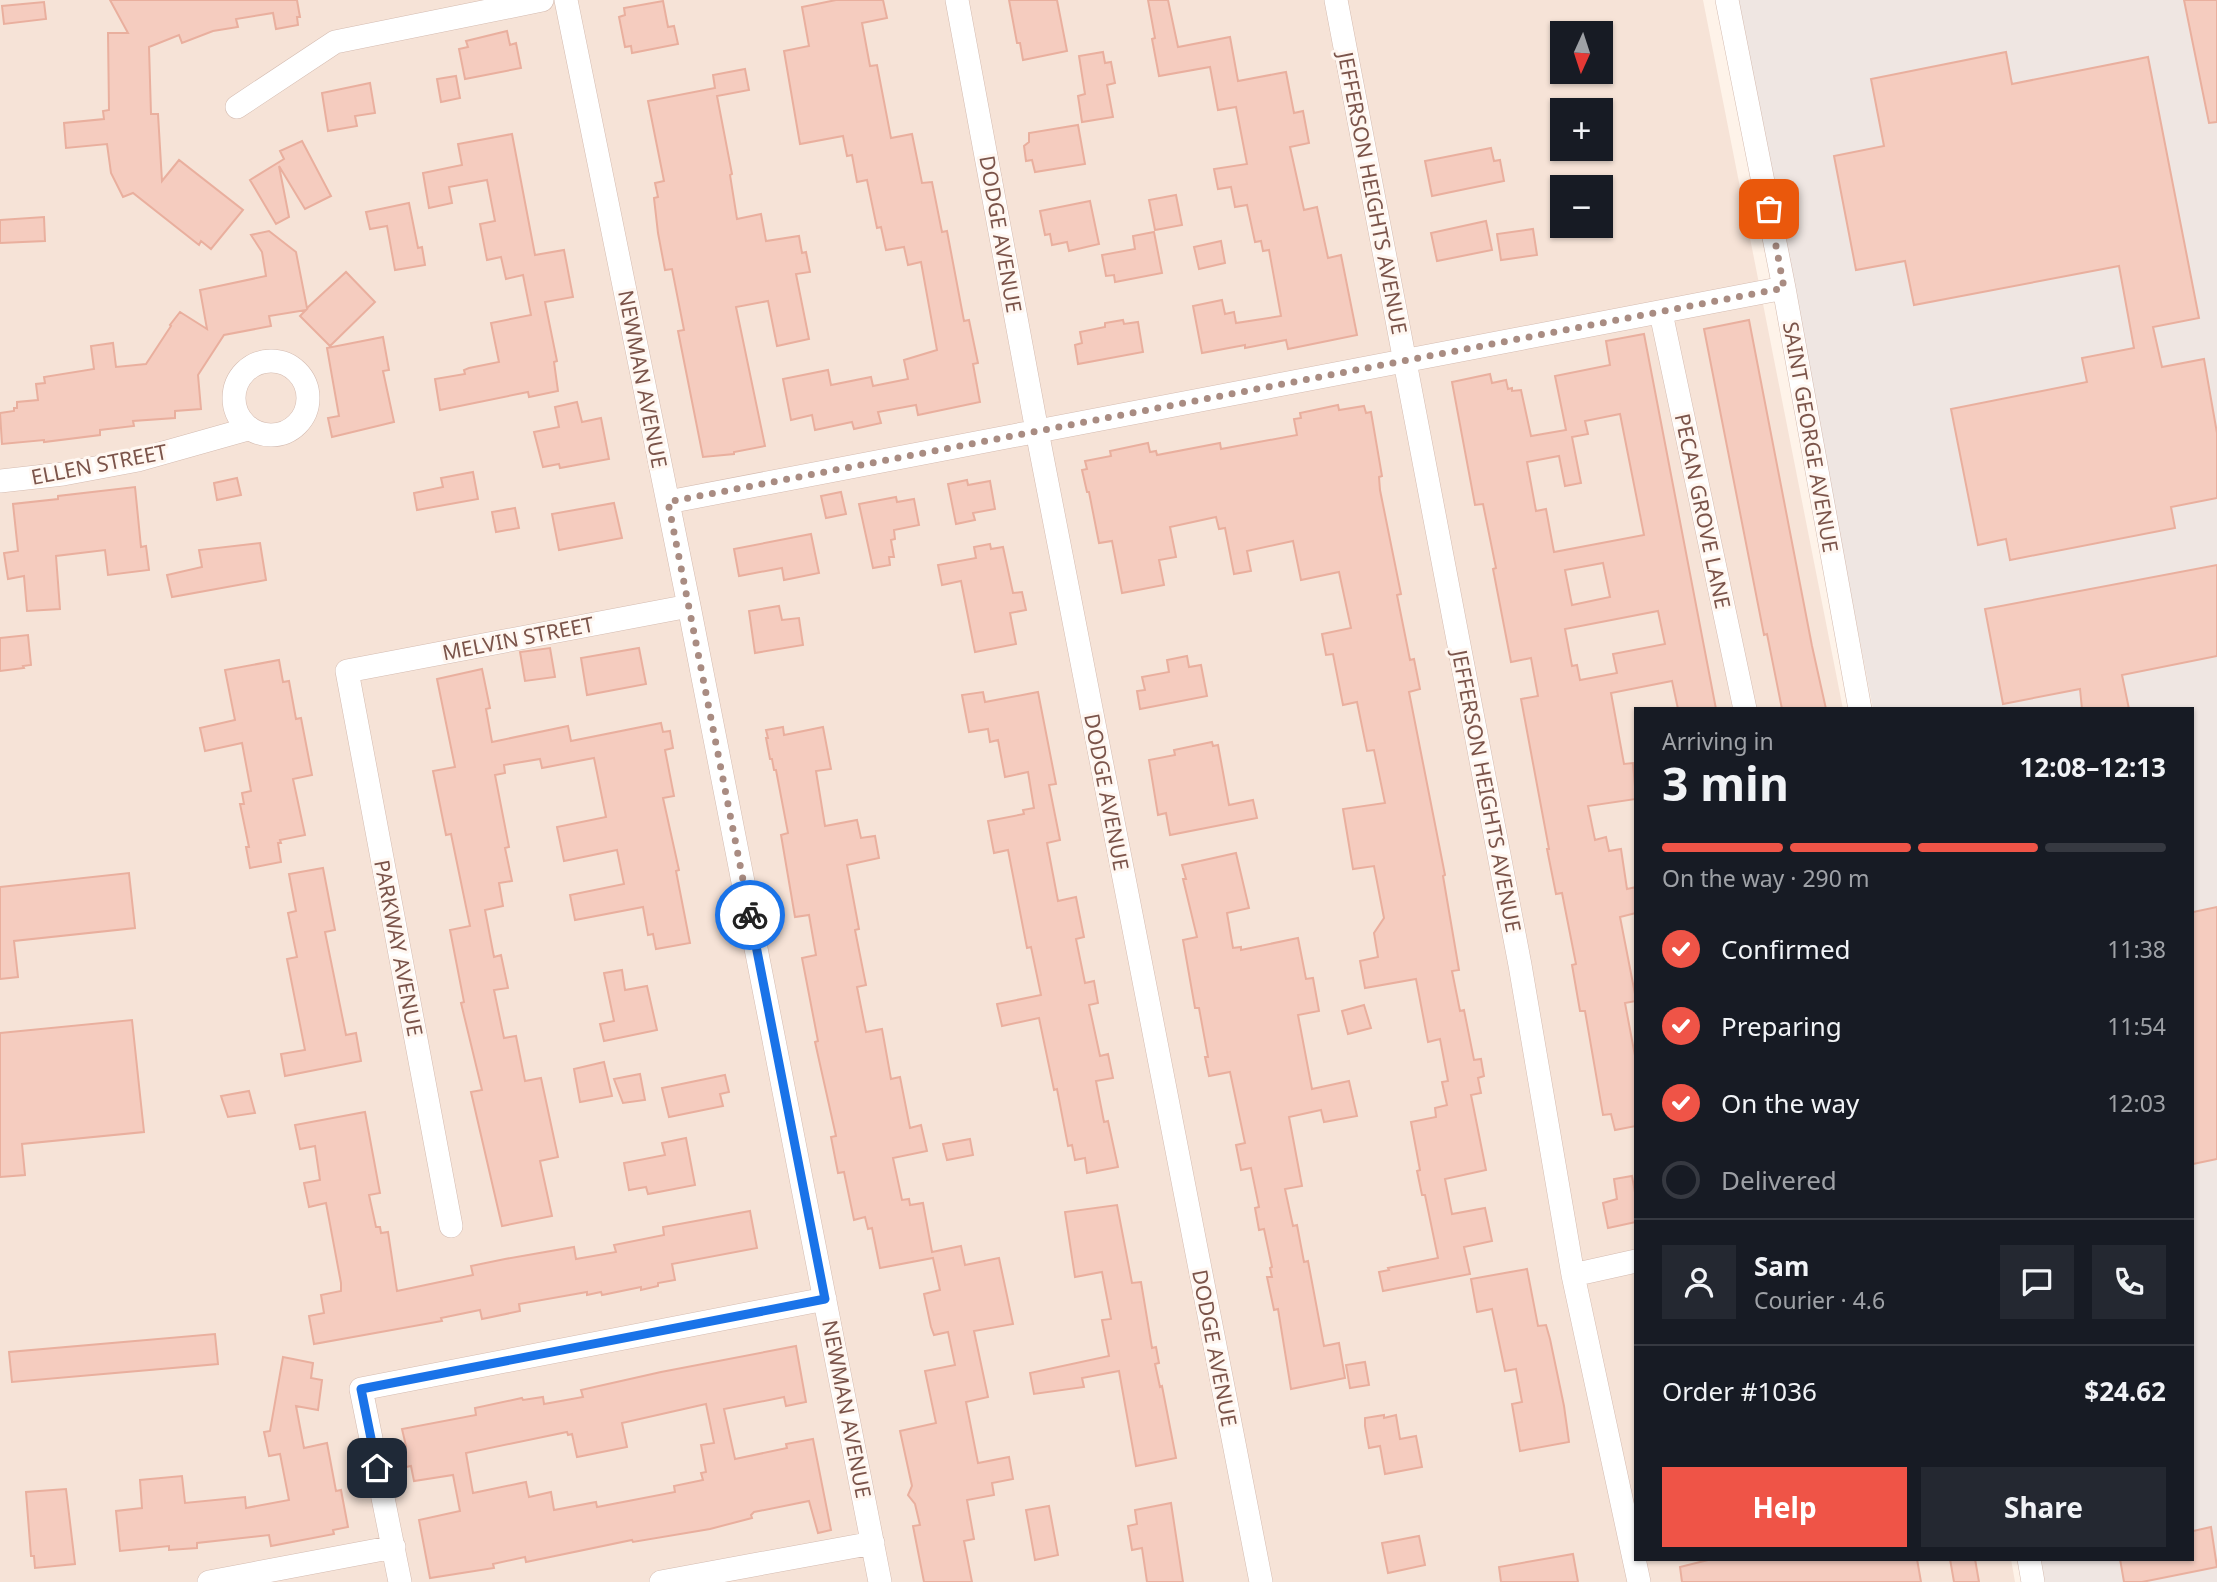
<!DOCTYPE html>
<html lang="en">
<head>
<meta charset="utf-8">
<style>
  :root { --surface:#171b24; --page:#242831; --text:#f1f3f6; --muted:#9ea1a6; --line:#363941; --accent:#ef5447 }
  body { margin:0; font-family:"Noto Sans",sans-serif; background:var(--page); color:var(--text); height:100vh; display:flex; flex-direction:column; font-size:26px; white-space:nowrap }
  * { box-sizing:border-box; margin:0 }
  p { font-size:23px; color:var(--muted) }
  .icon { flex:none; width:38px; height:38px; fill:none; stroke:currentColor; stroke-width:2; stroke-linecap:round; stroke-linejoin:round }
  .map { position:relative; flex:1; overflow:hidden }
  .details { position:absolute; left:1634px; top:707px; width:560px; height:854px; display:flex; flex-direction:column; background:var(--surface); border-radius:0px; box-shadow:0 2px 5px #0004 }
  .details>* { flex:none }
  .needle { width:46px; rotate:183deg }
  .controls { position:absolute; left:1550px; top:21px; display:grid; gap:14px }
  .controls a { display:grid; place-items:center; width:63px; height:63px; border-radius:0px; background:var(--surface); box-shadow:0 2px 5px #0004; font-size:35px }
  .pin { position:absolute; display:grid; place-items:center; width:60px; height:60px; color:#fff; margin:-30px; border-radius:14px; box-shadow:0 4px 10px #0006 }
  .courier { position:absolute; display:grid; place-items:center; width:70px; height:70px; margin:-35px; border:5px solid #1a73e8; border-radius:50%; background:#fff; color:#222; box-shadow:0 2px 9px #0007 }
  .overview em { font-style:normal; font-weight:700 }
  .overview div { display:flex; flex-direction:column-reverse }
  .overview { display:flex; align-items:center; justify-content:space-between; height:119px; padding:0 28px }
  h1 { font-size:46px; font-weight:700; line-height:52px }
  .bar { display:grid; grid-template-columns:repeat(4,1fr); gap:10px 7px; align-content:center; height:84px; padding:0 28px }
  .bar i { height:9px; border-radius:5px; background:var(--line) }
  .bar .on { background:var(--accent) }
  .bar p { grid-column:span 4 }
  .line { display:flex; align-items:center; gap:18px; padding:0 28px; border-top:2px solid var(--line) }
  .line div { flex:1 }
  .round { display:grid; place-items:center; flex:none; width:74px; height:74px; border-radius:0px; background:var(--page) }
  ol { padding:0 28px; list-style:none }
  li { display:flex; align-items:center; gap:21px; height:77px }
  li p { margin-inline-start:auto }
  li .icon { padding:7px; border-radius:50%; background:var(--accent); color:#fff; stroke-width:4 }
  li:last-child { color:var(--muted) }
  li i { width:38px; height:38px; border:4px solid var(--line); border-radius:50% }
  .primary-button { display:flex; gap:14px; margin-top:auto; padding:14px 28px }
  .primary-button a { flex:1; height:80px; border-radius:0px; background:var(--accent); color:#fff; font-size:28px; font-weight:700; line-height:80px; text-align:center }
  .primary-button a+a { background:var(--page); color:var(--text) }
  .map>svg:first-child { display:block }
  .residential { fill:#f6e3d7; fill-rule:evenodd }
  .industrial { fill:#efe6e2 }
  .building { fill:#f5ccbf; stroke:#e9af9e; stroke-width:2; fill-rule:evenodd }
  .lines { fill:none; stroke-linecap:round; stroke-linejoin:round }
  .minor-casing { stroke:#d4bbb0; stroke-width:24 }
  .minor { stroke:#fff; stroke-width:23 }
  .done { stroke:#a98c82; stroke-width:7; stroke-dasharray:0 12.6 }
  .route { stroke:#1a73e8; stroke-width:9 }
  .labels { text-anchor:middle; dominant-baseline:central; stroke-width:6; stroke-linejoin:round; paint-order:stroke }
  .street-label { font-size:21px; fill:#7b544a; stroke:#fff7f1 }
</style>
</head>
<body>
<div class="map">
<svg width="2217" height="1582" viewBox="0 0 2217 1582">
  <rect width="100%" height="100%" fill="#fef3e9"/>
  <path class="residential" d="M0,0H1703L1843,709H1636V1559H2011L2015,1582H0ZM1563,33H1601V72H1563ZM1563,110H1601V149H1563ZM1563,187H1601V226H1563Z"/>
  <path class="industrial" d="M1737,0H2217V1582H2042L2037,1559H2193V709H1873Z"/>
  <path class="building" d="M110,0H297L300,17H297L298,25L276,29L273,13L236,19L238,27L213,31L182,43L179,35L149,47L151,114H158L162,181L179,160L243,210L211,249L201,241L199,245L133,193L123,197L111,173L107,144L66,148L64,123L104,119L103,111L109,110L108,33H128Z
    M836,0H883L887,18L862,23L870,66L877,65L891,138L912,134L922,183L932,182L942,232L947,231L964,321L969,320L978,363L973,364L980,402L918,415L916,405L878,412L881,423L854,429L852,422L815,430L812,415L791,420L783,379L828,370L831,385L871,377L873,386L908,379L904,360L937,350L921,262L908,265L904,247L886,250L881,227L877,228L867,180L857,182L852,155L847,156L843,136L800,144L784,51L809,46L802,7Z
    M1009,0H1057L1067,51L1023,60L1020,43H1017Z
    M1148,0H1168L1178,47L1230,37L1238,81L1286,72L1294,113L1303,111L1309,143L1290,147L1304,210L1317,207L1328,258L1341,255L1357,335L1288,349L1286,340L1245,348V345L1202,353L1193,306L1222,300L1225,314L1234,312L1236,323L1281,316L1269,250L1263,251L1261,241L1255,242L1247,205L1235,207L1231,187L1218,189L1214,169L1247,164L1236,107L1218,110L1210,67L1159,76L1152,39L1155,38Z
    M2184,0H2217V122L2209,123Z
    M663,1L668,27L674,26L678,44L632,53L631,46L625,47L619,17L625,15L624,8Z
    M44,2L46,19L4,24L2,6Z
    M507,31L510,45L516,43L521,68L465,79L459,49L468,47L466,41Z
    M1103,52L1105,63L1111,62L1115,83L1107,85L1113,117L1082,122L1078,96L1085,94L1079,56Z
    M2006,52L2012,84L2148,57L2199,318L2153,327L2162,367L2204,359L2217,433V498L2171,507L2175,528L2010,560L2006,539L1978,545L1951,409L2087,382L2082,358L2134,348L2119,266L1914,305L1905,261L1856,270L1834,156L1884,146L1871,79Z
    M745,69L749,90L717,96L732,174L730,175L737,219L761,214L766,241L799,236L802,253L806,252L810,272L796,274L809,339L777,346L768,301L736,307L765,446L734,452V454L703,457L678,331L684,330L672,269L665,270L658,233L654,198L658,197L655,183L664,181L648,101L715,88L713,75Z
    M456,76L460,98L441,102L437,79Z
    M370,83L375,113L355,116L357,126L328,131L322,93Z
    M1078,125L1085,164L1035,172L1032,160L1026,161L1024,146L1029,142V133Z
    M512,134L535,255L564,250L573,297L545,302L557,361L554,362L558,391L529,397L528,392L440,410L435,379L465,374L464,370L469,368L499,362L491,323L531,315L523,275L506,279L501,257L487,260L480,224L495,221L487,180L449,187L452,203L429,208L423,173L462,165L458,144Z
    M302,141L331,196L305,209L279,166L289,217L276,224L250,180L284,159L280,151Z
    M1491,148L1494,161L1500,160L1504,181L1432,196L1425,161Z
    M1176,195L1182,225L1155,230L1149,200Z
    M1090,201L1099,244L1069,251L1067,242L1052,245L1050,234L1045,235L1040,211Z
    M409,203L418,248L422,247L425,265L395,270L387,226L370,229L366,212Z
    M44,217L45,241L0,243V220Z
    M1486,221L1492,250L1437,261L1431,233Z
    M1533,229L1537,255L1501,260L1497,234Z
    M269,231L296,252L307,308L346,272L375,302L330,346L300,316L306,310L269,316L271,326L224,335L198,375L201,409L175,411V418L133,421L134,426L100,430V435L44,442V440L2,444L0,413L14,411V408H17V402L38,400L36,384L45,383L44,377L94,369L91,346L113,343L116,367L146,364L171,326L170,325L180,312L207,329L200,290L266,276L262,252L251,235Z
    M1154,232L1162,273L1115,282L1114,275L1106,276L1102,255L1135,249L1133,236Z
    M1221,241L1225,263L1199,269L1194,247Z
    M1123,320L1124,324L1138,322L1143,352L1078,364L1075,345L1082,343L1080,332L1105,327V323Z
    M1749,320L1812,646L1826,709H1782L1767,634L1764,635L1704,329Z
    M1644,334L1716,709H1678L1672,681L1611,693L1624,764L1633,763L1636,799L1588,806L1595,840L1606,837L1609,851L1621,849L1627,889L1636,887V913L1620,917L1636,999V1001L1625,1003L1636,1061V1126L1615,1130L1611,1114L1603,1115L1585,1011H1580L1572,965L1576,964L1562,893L1556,894L1547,849H1549L1521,699L1538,696L1531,658L1511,662L1493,569L1496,568L1483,504L1475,505L1452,382L1490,374L1492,383L1506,380L1508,389L1512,388V391L1521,390L1531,436L1566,430L1555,376L1610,365L1606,341ZM1620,414L1644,535L1554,552L1546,509L1536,511L1527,462L1559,456L1565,486L1581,483L1572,437L1588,434L1585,421ZM1603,563L1610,597L1572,605L1565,570ZM1658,611L1665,644L1613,654L1617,673L1580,680L1577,665L1572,666L1565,629Z
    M383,337L389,370L383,371L394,422L332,437L328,418L339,416L327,348Z
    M577,402L582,422L601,418L609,459L560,468L559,464L543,467L534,432L559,427L555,407Z
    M1338,405L1339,410L1364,406L1366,413L1371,412L1382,476L1379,477L1380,490L1401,594L1397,595L1410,660L1414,659L1420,689L1409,692L1445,875L1443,876L1459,970L1452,971L1460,1011L1464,1010L1474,1060L1481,1059L1484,1076L1478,1078L1481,1093L1471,1095L1486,1170L1445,1179L1452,1214L1485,1208L1492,1241L1464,1247L1470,1274L1383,1291L1379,1272L1389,1270L1388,1268L1438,1258L1425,1195H1422L1417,1171L1420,1170L1411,1122L1436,1117L1435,1108L1447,1105L1442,1082L1448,1081L1440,1039L1428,1042L1416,979L1365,988L1360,961L1378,957L1374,933L1384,918L1374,866L1353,869L1343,809L1385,803L1374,750L1367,751L1357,702L1343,705L1333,654L1326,655L1322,634L1351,628L1339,572L1301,580L1293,541L1247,551L1251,571L1234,574L1225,528L1219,529L1216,517L1170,527L1176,557L1159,560L1164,585L1122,593L1112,541L1099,543L1089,492H1087L1082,470L1087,469L1085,461L1111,456L1110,451L1148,443L1150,452L1156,451L1157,455L1220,443L1221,449L1297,435L1294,419L1301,418L1300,413Z
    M473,472L478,499L417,510L414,493L443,487L441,478Z
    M237,478L241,495L217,500L214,483Z
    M967,480L968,485L990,481L995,509L973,513L975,520L956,524L948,484Z
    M135,487L141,547L146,546L149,570L108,575L105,550L56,556L60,609L27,611L24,576L8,579L4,553L18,551L13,504L58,499V496Z
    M841,492L846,514L826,518L821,496Z
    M896,497L897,502L914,499L919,525L894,530L895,539L891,540L894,557H889L890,565L873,568L859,504Z
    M614,503L622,538L559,550L552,514Z
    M515,508L519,528L496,532L492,512Z
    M811,534L819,573L784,580L782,568L739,576L734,549Z
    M260,543L266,580L172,597L167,575L202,567L199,550Z
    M990,544L991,549L1003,547L1013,593L1022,592L1026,610L1010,613L1016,644L975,652L961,581L942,585L938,565L976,558L974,547Z
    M2217,565V656L2122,675L2129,709H2082L2080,689L2003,704L1985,609Z
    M779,606L782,620L799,618L803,645L755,653L749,611Z
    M28,635L31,665L23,666L24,668L0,671V638Z
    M550,648L555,677L525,681L520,652Z
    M639,648L646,684L587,695L581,658Z
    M1187,656L1189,667L1201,665L1207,696L1140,709L1137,691L1145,690L1142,677L1169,672L1167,660Z
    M279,660L283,682L289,681L296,719L301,718L312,775L293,779L305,835L280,840L281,843H278L281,862L250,868L246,847H249L240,804H244L242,793L251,791L242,743L205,751L200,728L235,720L225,670Z
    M482,669L490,708L486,709L492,742L568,726L571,741L661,723L663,732L670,731L673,748L665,750L674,796L663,798L679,870L676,871L690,943L656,949L653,934L648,935L643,907L575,920L570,895L624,884L617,850L564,861L557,827L606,817L594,758L542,768L540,759L504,765L505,773L495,775L509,847L505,848L512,881L499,883L503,906L485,910L494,957L501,955L508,988L494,990L504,1038L516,1036L525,1081L541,1078L558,1157L540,1161L552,1216L502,1226L471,1092L482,1090L461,1003L464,1002L450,930L470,926L451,834L446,835L433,771L455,767L437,679Z
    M983,692L985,702L1038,692L1056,784L1049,785L1060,840L1047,843L1058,901L1076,897L1084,937L1076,939L1085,983L1094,981L1098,1003L1089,1005L1100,1056L1108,1054L1113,1078L1096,1081L1104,1122L1108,1121L1118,1167L1087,1173L1085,1158L1075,1160L1072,1145L1068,1146L1057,1089L1054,1090L1039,1018L1002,1026L997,1004L1041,995L1031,947L1027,948L1008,850L994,853L988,821L1024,814L1023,810L1034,808L1028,772L1005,777L998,740L990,742L988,729L969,732L962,695Z
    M783,727L784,735L823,727L831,769L816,771L825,826L857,820L861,838L875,836L879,858L847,865L859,929L855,930L866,985L857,987L866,1032L882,1029L891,1079L900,1077L910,1128L921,1125L927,1151L893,1158L902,1200L909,1199L910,1205L923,1203L932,1252L961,1246L965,1265L999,1258L1013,1324L974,1331L988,1397L966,1402L978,1463L1009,1457L1013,1479L992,1483L994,1495L967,1500L974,1539L964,1541L972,1582H924L913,1526L920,1525L915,1504L908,1495L912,1486L900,1431L936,1423L925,1371L955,1365L948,1332L934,1335L931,1327L924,1294L940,1290L933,1258L880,1268L872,1228L868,1229L865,1217L854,1220L844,1172L838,1173L831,1137L836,1136L815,1042L818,1041L802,958L816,955L809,915L795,917L781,835L788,833L776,770H774L772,759H770L766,738H768L766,730Z
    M1212,742L1213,746L1218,745L1229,805L1253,800L1257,818L1170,835L1166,813L1158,815L1149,760L1175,755L1174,750Z
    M1236,853L1249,908L1227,913L1233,948L1241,947V950L1298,938L1306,979L1313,978L1319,1011L1298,1015L1312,1089L1349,1081L1357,1116L1324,1122L1321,1110L1289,1117L1302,1186L1285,1189L1293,1226L1297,1225L1304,1262L1308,1261L1324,1346L1339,1343L1345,1378L1291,1389L1278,1309L1274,1310L1267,1277H1272L1270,1268L1272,1267L1264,1229L1259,1230L1255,1208L1259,1207L1251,1168L1241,1170L1236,1145L1245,1143L1230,1072L1209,1076L1205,1057H1208L1199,1008H1195L1183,940L1197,937L1183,879H1186L1182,865Z
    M323,868L335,930L325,932L346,1035L356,1033L361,1061L285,1076L281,1054L305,1050L287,959L297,957L288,913L296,911L289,874Z
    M129,873L135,928L14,941L18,977L0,979V887Z
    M2217,907V1159L2193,1164V912Z
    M622,970L625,990L647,986L657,1030L604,1041L600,1024L614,1021L604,973Z
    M1364,1005L1371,1028L1348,1034L1342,1011Z
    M132,1020L144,1132L22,1144L25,1175L0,1177V1033Z
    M604,1062L612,1096L580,1102L574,1069Z
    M640,1074L645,1100L623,1103L614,1079Z
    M725,1075L729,1092L720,1094L723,1106L669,1117L662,1088Z
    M249,1091L255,1113L228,1117L221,1096Z
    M365,1112L380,1193L369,1195L376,1227H380L381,1233L388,1232L397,1291L473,1275L471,1266L505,1259L574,1247L576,1259L616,1252L614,1245L664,1235L663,1227L750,1211L757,1248L672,1264L675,1280L658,1283V1286L641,1290V1287L602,1295L601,1292L587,1295V1292L519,1304L520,1311L482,1319L480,1310L441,1318L442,1321L314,1344L309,1316L324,1313L321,1295L341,1291V1283L326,1203L309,1207L304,1183L320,1180L315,1146L300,1149L295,1125Z
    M686,1138L695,1185L648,1194L646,1187L629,1190L624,1163L665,1155L662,1143Z
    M970,1139L973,1155L947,1160L943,1144Z
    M1632,1176L1636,1198V1222L1608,1228L1603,1203L1617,1199L1614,1179Z
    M1117,1205L1132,1283L1141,1282L1152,1348L1156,1347L1159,1363L1155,1364L1160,1387L1162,1386L1176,1458L1136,1466L1119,1371L1082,1378L1084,1387L1034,1394L1030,1373L1109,1356L1102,1320L1111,1319L1102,1272L1075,1277L1065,1212Z
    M1527,1269L1538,1326L1546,1325L1550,1339L1564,1406L1569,1442L1520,1451L1512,1404L1522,1402L1516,1369L1505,1371L1492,1309L1477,1312L1471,1279Z
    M215,1334L218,1364L12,1382L9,1352Z
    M796,1346L806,1402L786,1406L784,1397L724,1409L735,1459L787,1448L786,1444L813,1439L831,1530L818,1533L809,1501L754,1512L751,1515L752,1518L710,1529L633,1542L632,1540L526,1562L525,1557L493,1564L494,1568L430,1578L419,1520L460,1511L453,1475L414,1481L411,1466L401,1468L397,1448L406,1446L402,1429L476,1415L475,1408L522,1398L523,1400L543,1397L544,1404L583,1397L581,1390L661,1372ZM706,1404L714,1443L701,1445L706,1472L701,1473L703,1480L674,1486L675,1492L597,1507L596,1502L554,1510L551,1492L529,1497L526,1482L473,1493L466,1453L567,1432L568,1435L572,1434L577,1457L627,1447L622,1423Z
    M283,1357L313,1363L311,1378L322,1380L318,1410L296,1406L304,1448L327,1443L336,1491L341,1490L348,1527L333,1530L334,1534L271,1546L269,1535L197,1543V1548L169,1550V1546L120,1551L116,1511L142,1508L140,1480L182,1476L185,1503L245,1497L246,1508L289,1500L280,1454L269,1456L264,1432L270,1431Z
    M1365,1362L1369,1385L1350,1388L1346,1365Z
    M1384,1415V1418L1396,1415L1400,1439L1416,1436L1422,1467L1385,1474L1380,1446L1369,1448L1365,1426V1418Z
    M66,1489L75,1564L35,1568L34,1556H31L26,1492Z
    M1171,1503L1183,1582H1147L1142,1548L1132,1550L1128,1526L1137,1524L1135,1510Z
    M1049,1506L1058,1555L1035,1560L1026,1510Z
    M2211,1527L2217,1567L2142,1582H2124L2120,1559H2193V1531Z
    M1419,1536L1425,1565L1388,1573L1382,1543Z
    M1573,1554L1578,1582H1501L1499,1567Z
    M1712,1559H1917L1921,1582H1682L1680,1567Z
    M1950,1559H1975L1979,1582H1954Z"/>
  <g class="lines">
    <defs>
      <path id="minor" d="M566,0L689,606L880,1582
        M957,0L1037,431L1261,1582
        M1336,0L1520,965L1573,1275L1639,1582
        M1727,0L1784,288L1860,709
        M237,107L335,42L542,0
        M1661,313L1745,709
        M234 398a37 37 0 1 1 74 0a37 37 0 1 1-74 0Z
        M0,481L63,474L138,460L248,429
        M668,502L1784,288
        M451,1226L347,671L689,606
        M1573,1275L1636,1261
        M2029,1559L2033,1582
        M209,1582L394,1547
        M400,1582L361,1389L825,1299
        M661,1582L873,1543"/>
    </defs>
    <use href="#minor" class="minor-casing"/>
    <use href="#minor" class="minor"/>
  </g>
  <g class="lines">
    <path class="done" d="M750,915L668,502L1784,288L1769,209"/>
    <path class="route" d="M377,1468L361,1389L825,1299L750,915"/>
  </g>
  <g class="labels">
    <g class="street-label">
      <text transform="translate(1373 193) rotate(79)">JEFFERSON HEIGHTS AVENUE</text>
      <text transform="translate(1001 234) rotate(80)">DODGE AVENUE</text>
      <text transform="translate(643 379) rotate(79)">NEWMAN AVENUE</text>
      <text transform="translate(1811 437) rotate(80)">SAINT GEORGE AVENUE</text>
      <text transform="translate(99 464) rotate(-11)">ELLEN STREET</text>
      <text transform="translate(1703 511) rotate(78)">PECAN GROVE LANE</text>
      <text transform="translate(518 638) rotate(-11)">MELVIN STREET</text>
      <text transform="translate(1487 791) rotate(79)">JEFFERSON HEIGHTS AVENUE</text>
      <text transform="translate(1107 792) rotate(79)">DODGE AVENUE</text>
      <text transform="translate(399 948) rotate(79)">PARKWAY AVENUE</text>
      <text transform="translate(1215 1348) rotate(79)">DODGE AVENUE</text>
      <text transform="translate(847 1409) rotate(79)">NEWMAN AVENUE</text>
    </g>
  </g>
</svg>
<div class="controls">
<a><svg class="needle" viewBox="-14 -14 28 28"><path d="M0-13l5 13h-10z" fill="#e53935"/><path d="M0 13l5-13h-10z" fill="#9ea1a6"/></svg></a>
<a>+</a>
<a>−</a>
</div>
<div class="pin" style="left:1769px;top:209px;background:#ea580c"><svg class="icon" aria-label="bag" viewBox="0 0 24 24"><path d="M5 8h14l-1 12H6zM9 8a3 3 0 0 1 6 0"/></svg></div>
<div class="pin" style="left:377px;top:1468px;background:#1f2937"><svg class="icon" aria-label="home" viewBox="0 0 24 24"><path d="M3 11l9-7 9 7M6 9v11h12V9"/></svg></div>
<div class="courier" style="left:750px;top:915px"><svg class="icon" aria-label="bike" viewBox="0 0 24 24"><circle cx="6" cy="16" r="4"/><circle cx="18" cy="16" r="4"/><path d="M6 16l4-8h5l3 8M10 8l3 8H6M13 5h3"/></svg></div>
<section class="details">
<div class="overview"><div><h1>3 min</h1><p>Arriving in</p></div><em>12:08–12:13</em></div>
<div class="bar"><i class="on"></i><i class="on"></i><i class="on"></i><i></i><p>On the way · 290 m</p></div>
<ol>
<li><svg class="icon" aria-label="check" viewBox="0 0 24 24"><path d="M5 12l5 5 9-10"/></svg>Confirmed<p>11:38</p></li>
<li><svg class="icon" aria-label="check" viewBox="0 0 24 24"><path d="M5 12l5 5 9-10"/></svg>Preparing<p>11:54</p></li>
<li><svg class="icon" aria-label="check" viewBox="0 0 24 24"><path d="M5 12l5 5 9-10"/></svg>On the way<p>12:03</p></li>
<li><i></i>Delivered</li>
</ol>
<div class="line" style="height:126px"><a class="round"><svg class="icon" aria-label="person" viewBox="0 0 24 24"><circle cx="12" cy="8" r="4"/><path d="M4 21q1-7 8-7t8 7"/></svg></a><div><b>Sam</b><p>Courier · 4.6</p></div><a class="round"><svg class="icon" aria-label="chat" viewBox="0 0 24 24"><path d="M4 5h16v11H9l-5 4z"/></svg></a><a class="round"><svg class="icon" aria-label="phone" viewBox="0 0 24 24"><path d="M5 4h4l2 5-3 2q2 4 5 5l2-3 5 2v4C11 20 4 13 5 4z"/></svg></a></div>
<div class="line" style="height:91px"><div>Order #1036</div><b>$24.62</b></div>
<div class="primary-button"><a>Help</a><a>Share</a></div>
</section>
</div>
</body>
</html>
